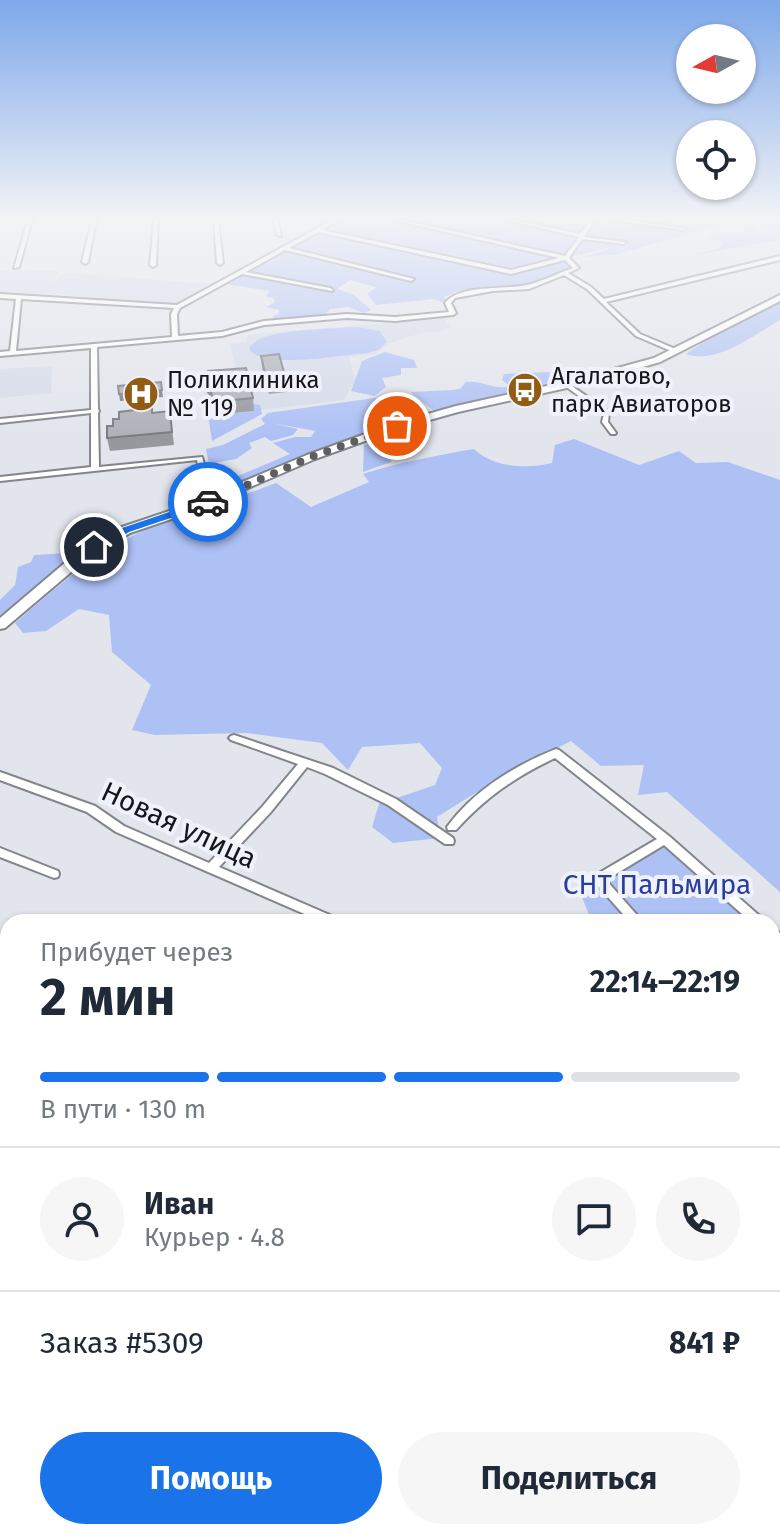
<!DOCTYPE html>
<html lang="ru">
<head>
<meta charset="utf-8">
<style>
  :root { --surface:#fff; --page:#f6f6f7; --text:#1f2937; --muted:#747a83; --line:#e0e1e3; --accent:#1a73e8 }
  body { margin:0; font-family:"Fira Sans",sans-serif; background:var(--page); color:var(--text); height:100vh; display:flex; flex-direction:column; font-size:30px; white-space:nowrap }
  * { box-sizing:border-box; margin:0 }
  p { font-size:26px; color:var(--muted) }
  .icon { flex:none; width:44px; height:44px; fill:none; stroke:currentColor; stroke-width:2; stroke-linecap:round; stroke-linejoin:round }
  .map { position:relative; flex:1; overflow:hidden }
  .sheet { position:absolute; left:0px; top:914px; width:780px; height:626px; display:flex; flex-direction:column; background:var(--surface); border-radius:24px 24px 0 0; box-shadow:0 2px 6px #0004 }
  .sheet>* { flex:none }
  .needle { width:52px; rotate:262deg }
  .fabs { position:absolute; left:676px; top:24px; display:grid; gap:16px }
  .fabs a { display:grid; place-items:center; width:80px; height:80px; border-radius:50%; background:var(--surface); box-shadow:0 2px 6px #0004; font-size:40px }
  .pin { position:absolute; display:grid; place-items:center; width:68px; height:68px; color:#fff; margin:-34px; border:4px solid #fff; border-radius:50%; box-shadow:0 2px 8px #0007 }
  .courier { position:absolute; display:grid; place-items:center; width:80px; height:80px; margin:-40px; border:6px solid #1a73e8; border-radius:50%; background:#fff; color:#222; box-shadow:0 2px 10px #0007 }
  .overview em { font-style:normal; font-weight:700 }
  .overview div { display:flex; flex-direction:column-reverse }
  .overview { display:flex; align-items:center; justify-content:space-between; height:136px; padding:0 40px }
  h1 { font-size:52px; font-weight:700; line-height:60px }
  .bar { display:grid; grid-template-columns:repeat(4,1fr); gap:12px 8px; align-content:center; height:96px; padding:0 40px }
  .bar i { height:10px; border-radius:6px; background:var(--line) }
  .bar .current { background:var(--accent) }
  .bar p { grid-column:span 4 }
  .line { display:flex; align-items:center; gap:20px; padding:0 40px; border-top:2px solid var(--line) }
  .line div { flex:1 }
  .round { display:grid; place-items:center; flex:none; width:84px; height:84px; border-radius:42px; background:var(--page) }
  .button { display:flex; gap:16px; margin-top:auto; padding:16px 40px }
  .button a { flex:1; height:92px; border-radius:48px; background:var(--accent); color:#fff; font-size:32px; font-weight:700; line-height:92px; text-align:center }
  .button a+a { background:var(--page); color:var(--text) }
  .map>svg:first-child { display:block }
  .built { fill:#d5dbe9 }
  .green { fill:#aec1f5 }
  .lines { fill:none; stroke-linecap:round; stroke-linejoin:round }
  .street-casing { stroke:#83858c; stroke-width:4 }
  .primary-casing { stroke:#83858c; stroke-width:4 }
  .street { fill:#fff; fill-rule:evenodd }
  .primary { fill:#fff; fill-rule:evenodd }
  .wall { fill:#96989e }
  .shaded-wall { fill:#7a7c81 }
  .building { fill:#aeb1b8; stroke:#7a7c81; stroke-width:2 }
  .route { fill:#1a73e8 }
  .done { stroke:#5d5e62; stroke-width:8; stroke-dasharray:0 14.4 }
  .labels { text-anchor:middle; dominant-baseline:central; stroke-width:8; stroke-linejoin:round; paint-order:stroke }
  .far-poi-label { font-size:24px; fill:#151618; stroke:#eff2fa; text-anchor:start }
  .street-label { font-size:28px; fill:#151618; stroke:#eff2fa }
  .park-label { font-size:28px; fill:#293d9e; stroke:#eff2fa }
</style>
</head>
<body>
<div class="map">
<svg width="780" height="1539" viewBox="0 0 780 1539">
  <rect width="100%" height="100%" fill="#e2e5ec"/>
  <path class="built" d="M14,270L59,271L54,282L63,274L73,273L209,284L178,304L41,293L38,295L0,294V271Z
    M444,318L450,327L442,331L421,333L390,343L375,354L349,357L355,381L344,400L208,416L203,385L238,381L230,344L246,342L247,335Z
    M52,366L51,393L0,398V369Z"/>
  <path class="green" d="M331,220H714L707,224L720,225L614,255L586,257L612,247L569,257L574,267L565,270L563,275L528,283L455,292L444,297L445,303L434,299L376,305L367,294L376,287L350,280L337,289L354,295L371,310L364,313L348,307L330,309L325,315L275,319L273,316L279,314V310L266,307L275,302L274,298L266,297L270,291L221,283Z
    M747,220L776,223L780,226V240L693,255L720,248L722,242L710,239L711,236L743,231L749,225L754,226L758,233L773,230Z
    M780,301V320C755,334 716,365 686,354L719,332Z
    M357,327L380,331L387,342L378,350L367,353C341,355 264,370 249,349C256,328 335,329 357,327Z
    M385,352L414,360L417,368H401V375L382,378L386,387L374,396L351,391L362,361Z
    M547,372L557,373L566,381L434,411L410,392L453,390L460,389L466,382C483,380 495,391 510,386L502,380L504,374Z
    M403,394L404,396L387,401L396,409L414,405L426,413L329,445L223,491L221,490L233,484V478L290,454L273,443L295,437H311L315,431L272,423L298,429L293,435L271,441L265,437L249,443L252,448L236,459L209,464L206,449L223,445L265,424L261,419L268,413Z
    M253,404L260,405L262,414L212,441L208,416L254,411Z
    M407,429L425,442L393,453L391,462L363,472L364,445Z
    M574,439L639,465L679,451L696,463L728,462L780,480V892L667,792L638,795L644,765L601,766L571,741L509,772L437,817L440,838L393,843L372,827L379,804L435,785L442,768L420,743L362,747L348,770L322,743L247,733L155,735L132,730L151,685L112,652L109,615L79,609L46,631L23,633L15,623C56,588 96,551 147,529C188,511 233,500 276,483L311,507L369,482L363,474C397,463 438,455 474,449C494,468 527,469 552,463L555,445Z
    M69,553L72,556L0,616V600L15,585L18,567L31,562L34,555Z
    M662,836L758,922H592L577,885Z
    M772,935L780,942V1539H646V1532H772Z"/>
  <g class="lines">
    <defs>
      <path id="street" d="M28,220H32L19,267L14,268Z
        M92,220H96L88,262L85,264L82,262Z
        M154,220H158L156,265L153,267L150,265Z
        M214,220H218L223,263L220,265L217,263Z
        M274,220H278L281,236L277,235Z
        M332,220H338L322,230L511,270L559,258L393,220H402L565,256L579,237L506,220H515L580,234L591,220H595L584,237L626,242L623,244L582,239L569,258L579,268L568,273L591,287L604,299L780,256V260L606,302L640,334L678,350V352L676,353L636,336L587,289L564,275L529,289L493,291L455,298L451,303L456,313L453,315L395,321L347,318L264,325L222,336L97,347L98,409L99,411L98,413L99,467L202,457L211,489L218,499L217,501H211L203,489L197,460L0,481V477L91,467V413L0,423V419L91,410V348L0,356V352L10,351L16,299L0,298V294L177,305ZM318,232L511,274L565,260L573,268C559,273 545,280 531,284C508,291 461,283 445,303L449,312L395,317L347,314L264,321L222,332L178,336L177,314L180,308L242,274L332,291L333,290L330,288L246,272L285,250L411,281L414,279L289,248ZM21,299L174,308L171,314L172,337L16,351Z
        M614,220H628L686,229L684,230Z
        M565,384H569L609,412L608,422L616,433L615,434H611L602,422L604,414L565,386Z
        M234,735L333,768L396,799L453,838L454,841L453,844H445L388,805L325,774L307,767L270,813L219,867L339,919L341,922H323L116,832L87,812L0,780V772L95,806L124,826L209,863L262,807L298,764L231,740L229,738L231,736Z
        M556,749L559,750L669,836L763,919L765,922H751L664,845L606,880L643,922H630L592,879L594,876L657,839L555,758C515,777 486,797 456,830H448L447,827C472,792 515,765 556,749Z
        M0,848L58,871L59,874L58,877L54,878L0,857Z
        M772,928L780,933V945L772,940Z
        M772,1055L780,1060V1074L772,1069Z
        M0,1081L8,1084V1097L0,1094Z
        M772,1213L780,1218V1235L772,1230Z
        M8,1334V1353L0,1358V1339Z
        M0,1409L8,1412V1429L0,1426Z
        M187,1532H208L212,1539H191Z
        M590,1532H611L614,1538L594,1539Z"/>
      <path id="primary" d="M780,295V301L660,362L580,385L458,412L401,428L315,459L195,511L130,533L83,562L5,628L0,629V618L73,556L122,527L187,505L307,455L393,424L456,406L574,380L654,358Z"/>
    </defs>
    <use href="#street" class="street-casing"/>
    <use href="#primary" class="primary-casing"/>
    <use href="#street" class="street"/>
    <use href="#primary" class="primary"/>
  </g>
  <path class="wall" d="M261,356L286,380L287,392L269,394L262,368Z
    M208,371L253,398L254,411L214,415L213,404H210Z
    M170,411L174,445L110,451L107,438L113,426L119,419Z"/>
  <path class="shaded-wall" d="M162,390L163,397L120,401L119,394Z
    M211,391L213,404H210L208,392Z"/>
  <path class="building" d="M279,354L286,380L267,381L261,356Z
    M246,368L253,398L213,402L211,391L208,392V371Z
    M161,382L162,390L119,394L118,386Z
    M152,408V413L170,411L172,432L107,438V426H113V419H119V412Z"/>
  <linearGradient id="sky" x2="0" y2="1"><stop stop-color="#7da8ea"/><stop offset="0.5" stop-color="#f2f3f6"/><stop offset="1" stop-color="#f2f3f6" stop-opacity="0"/></linearGradient>
  <rect width="780" height="436" fill="url(#sky)"/>
  <path class="route" d="M208,499L212,504L129,532L97,550L88,547L122,528Z"/>
  <g class="lines">
    <path class="done" d="M208,502L311,457L397,426"/>
  </g>
  <defs>
    <symbol id="bus-disc" viewBox="-11 -11 22 22"><circle r="9.5" fill="#935c14" stroke="#eff2fa"/><path d="M-5-6H5V4H4V6H2V4H-2V6H-4V4H-5ZM-3.5-4V0h7V-4ZM-3.5 1.2v1.5H-2V1.2ZM2 1.2v1.5H3.5V1.2Z" fill="#fff"/></symbol>
    <symbol id="hospital-disc" viewBox="-11 -11 22 22"><circle r="9.5" fill="#935c14" stroke="#eff2fa"/><path d="M-5-5h3v3.5h4V-5h3V5h-3V1.5h-4V5h-3Z" fill="#fff"/></symbol>
  </defs>
  <g fill-rule="evenodd">
    <use href="#bus-disc" x="505" y="370" width="40" height="40"/>
    <use href="#hospital-disc" x="121" y="374" width="40" height="40"/>
  </g>
  <g class="labels">
    <g class="far-poi-label">
      <text x="551" y="376">Агалатово,<tspan x="551" dy="28">парк Авиаторов</tspan></text>
      <text x="167" y="380">Поликлиника<tspan x="167" dy="28">№ 119</tspan></text>
    </g>
    <g class="street-label">
      <text transform="translate(179 825) rotate(25)">Новая улица</text>
    </g>
    <g class="park-label">
      <text x="657" y="884">СНТ Пальмира</text>
    </g>
  </g>
</svg>
<div class="fabs">
<a><svg class="needle" viewBox="-14 -14 28 28"><path d="M0-13l5 13h-10z" fill="#e53935"/><path d="M0 13l5-13h-10z" fill="#747a83"/></svg></a>
<a><svg class="icon" aria-label="locate" viewBox="0 0 24 24"><circle cx="12" cy="12" r="6"/><path d="M12 2v4M12 18v4M2 12h4M18 12h4"/></svg></a>
</div>
<div class="pin" style="left:397px;top:426px;background:#ea580c"><svg class="icon" aria-label="bag" viewBox="0 0 24 24"><path d="M5 8h14l-1 12H6zM9 8a3 3 0 0 1 6 0"/></svg></div>
<div class="pin" style="left:94px;top:547px;background:#1f2937"><svg class="icon" aria-label="home" viewBox="0 0 24 24"><path d="M3 11l9-7 9 7M6 9v11h12V9"/></svg></div>
<div class="courier" style="left:208px;top:502px"><svg class="icon" aria-label="car" viewBox="0 0 24 24"><path d="M5 17H2v-5l4-1 3-4h7l3 4 3 1v5h-3M9 17h6M6 11h13"/><circle cx="7" cy="17" r="2"/><circle cx="17" cy="17" r="2"/></svg></div>
<section class="sheet">
<div class="overview"><div><h1>2 мин</h1><p>Прибудет через</p></div><em>22:14–22:19</em></div>
<div class="bar"><i class="current"></i><i class="current"></i><i class="current"></i><i></i><p>В пути · 130 m</p></div>
<div class="line" style="height:144px"><a class="round"><svg class="icon" aria-label="person" viewBox="0 0 24 24"><circle cx="12" cy="8" r="4"/><path d="M4 21q1-7 8-7t8 7"/></svg></a><div><b>Иван</b><p>Курьер · 4.8</p></div><a class="round"><svg class="icon" aria-label="chat" viewBox="0 0 24 24"><path d="M4 5h16v11H9l-5 4z"/></svg></a><a class="round"><svg class="icon" aria-label="phone" viewBox="0 0 24 24"><path d="M5 4h4l2 5-3 2q2 4 5 5l2-3 5 2v4C11 20 4 13 5 4z"/></svg></a></div>
<div class="line" style="height:104px"><div>Заказ #5309</div><b>841 ₽</b></div>
<div class="button"><a>Помощь</a><a>Поделиться</a></div>
</section>
</div>
</body>
</html>
